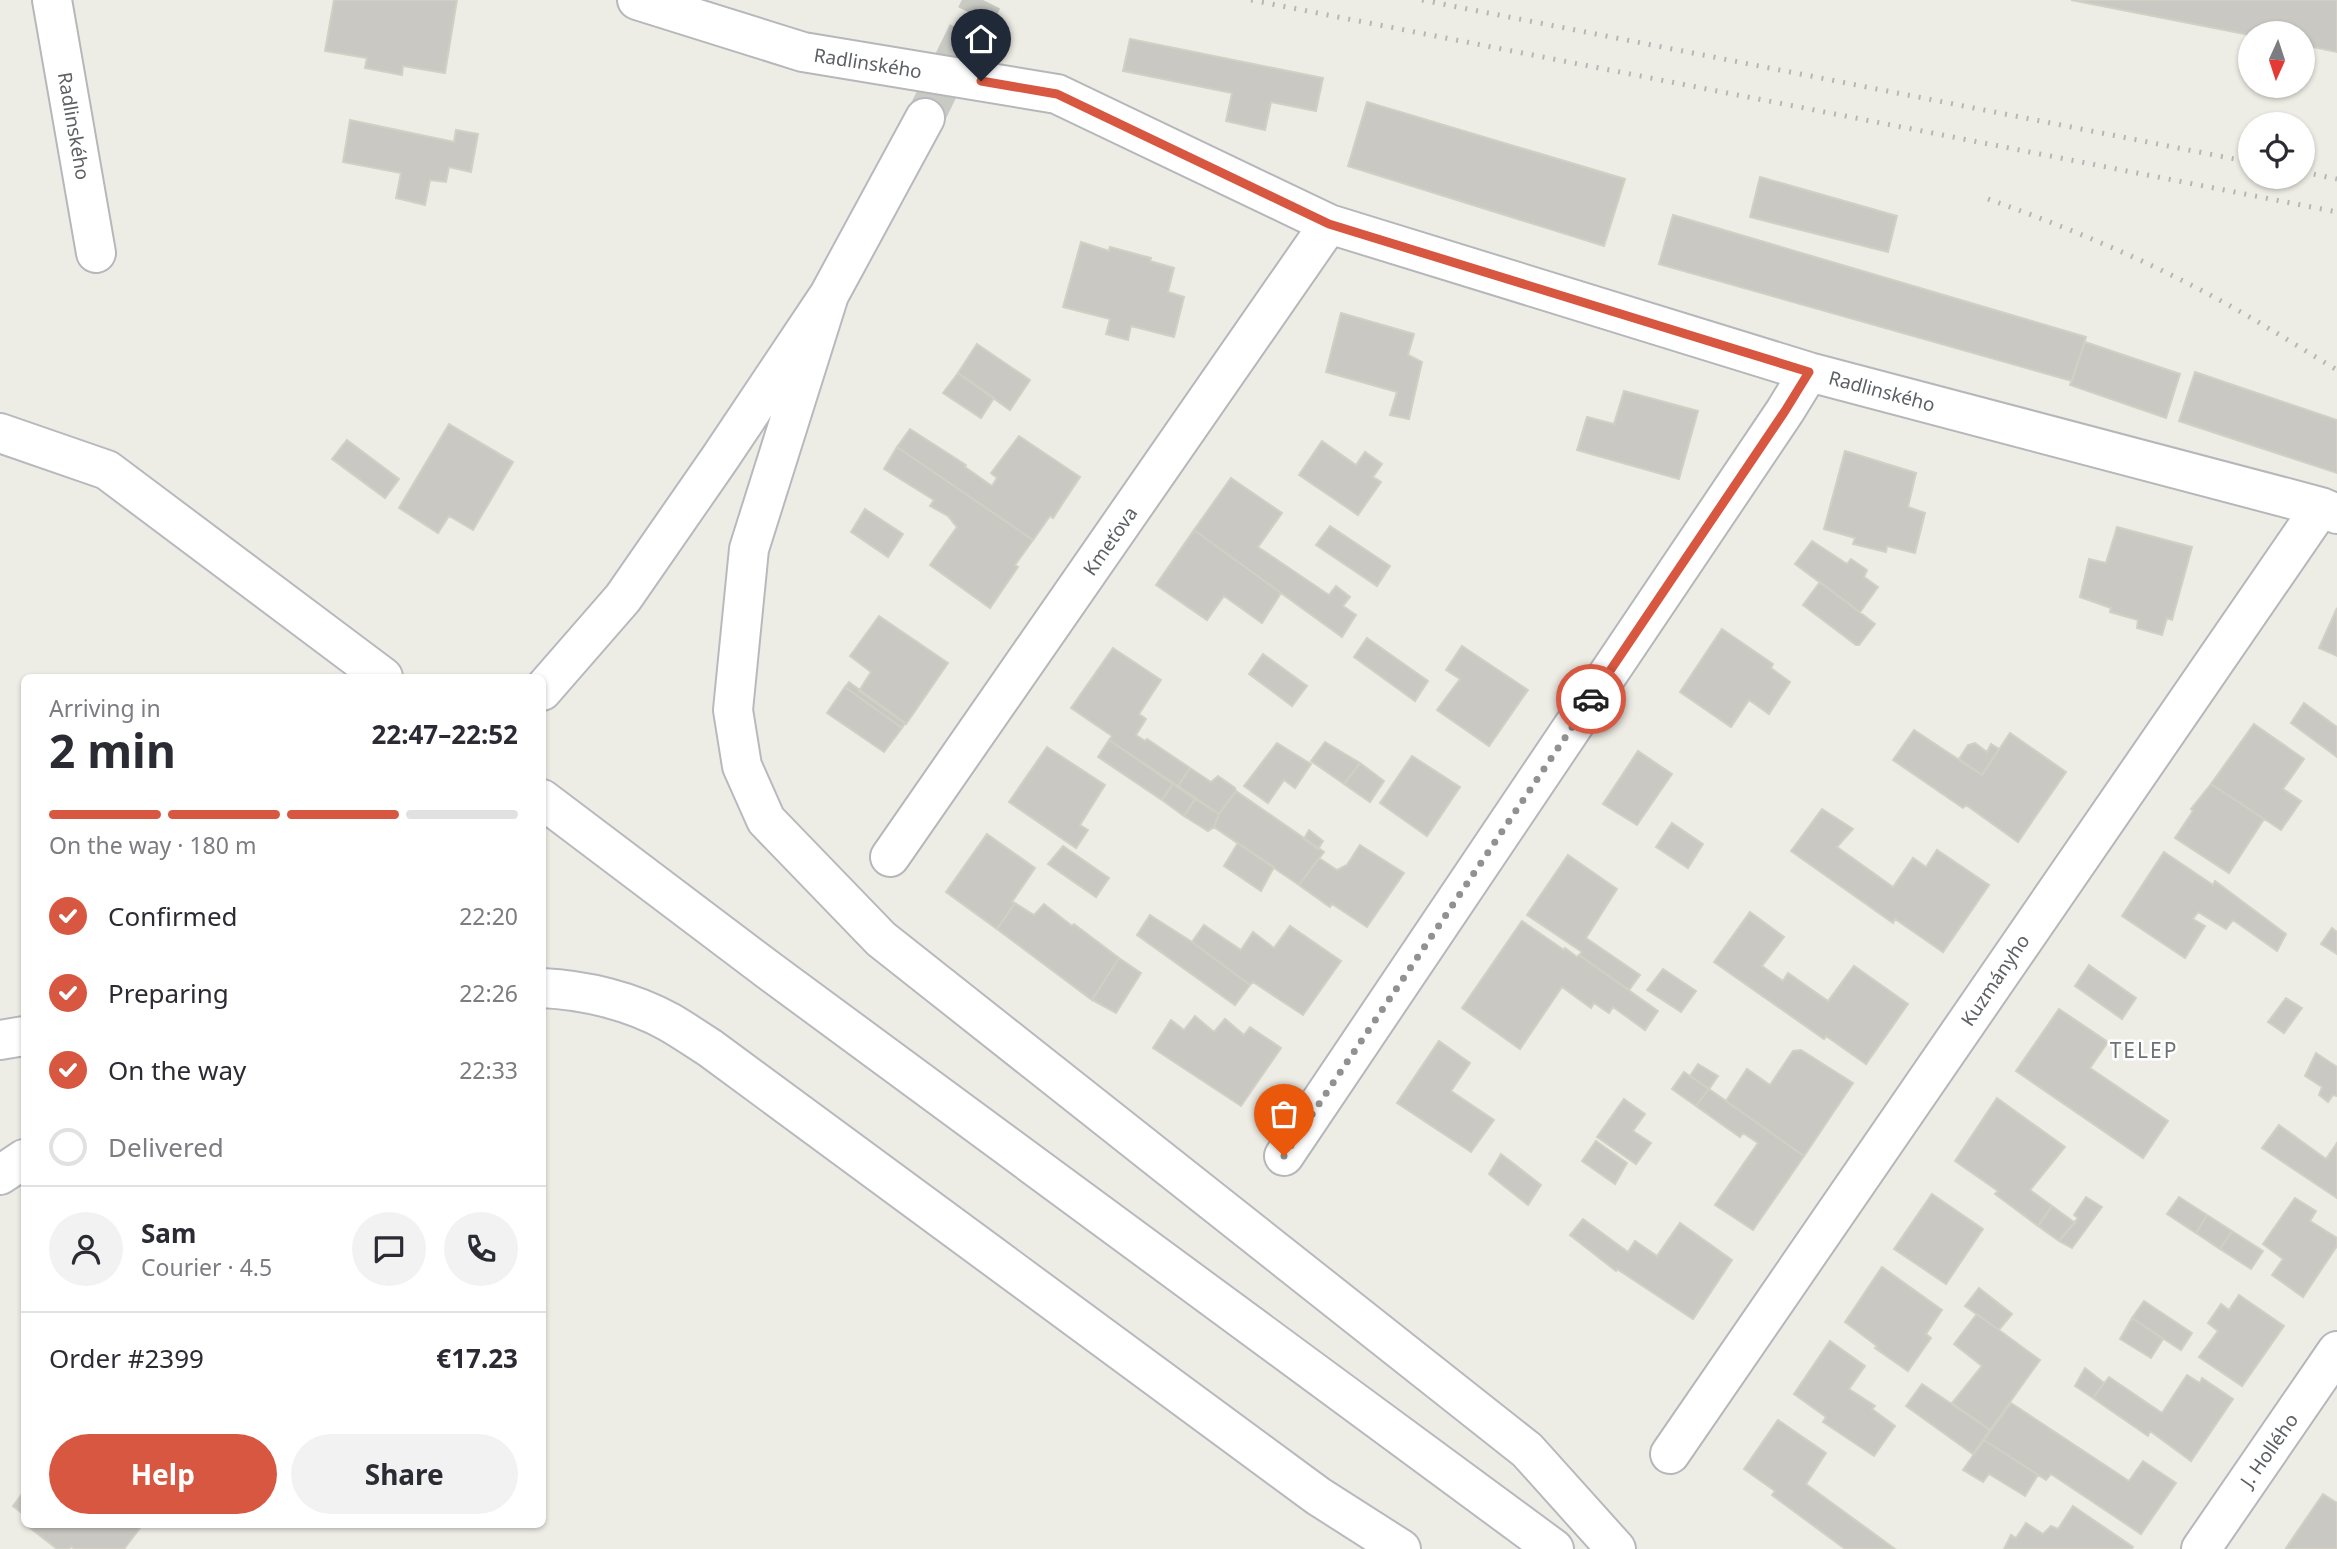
<!DOCTYPE html>
<html lang="en">
<head>
<meta charset="utf-8">
<style>
  :root { --surface:#fff; --page:#f2f2f3; --text:#2b2b33; --muted:#7c7c81; --line:#e1e1e2; --accent:#d85741 }
  body { margin:0; font-family:"Noto Sans",sans-serif; background:var(--page); color:var(--text); height:100vh; display:flex; flex-direction:column; font-size:26px; white-space:nowrap }
  * { box-sizing:border-box; margin:0 }
  p { font-size:23px; color:var(--muted) }
  .icon { flex:none; width:38px; height:38px; fill:none; stroke:currentColor; stroke-width:2; stroke-linecap:round; stroke-linejoin:round }
  .map { position:relative; flex:1; overflow:hidden }
  .drawer { position:absolute; left:21px; top:674px; width:525px; height:854px; display:flex; flex-direction:column; background:var(--surface); border-radius:10px; box-shadow:0 2px 5px #0004 }
  .drawer>* { flex:none }
  .needle { width:46px; rotate:183deg }
  .tools { position:absolute; left:2238px; top:21px; display:grid; gap:14px }
  .tools a { display:grid; place-items:center; width:77px; height:77px; border-radius:50%; background:var(--surface); box-shadow:0 2px 5px #0004; font-size:35px }
  .pin { position:absolute; display:grid; place-items:center; width:60px; height:60px; color:#fff; margin:-72px -30px; border-radius:50% 50% 50% 0; rotate:-45deg; box-shadow:0 0 7px #0007 }
  .pin .icon { rotate:45deg }
  .courier { position:absolute; display:grid; place-items:center; width:70px; height:70px; margin:-35px; border:5px solid #d85741; border-radius:50%; background:#fff; color:#222; box-shadow:0 2px 9px #0007 }
  .summary em { font-style:normal; font-weight:700 }
  .summary div { display:flex; flex-direction:column-reverse }
  .summary { display:flex; align-items:center; justify-content:space-between; height:119px; padding:0 28px }
  h1 { font-size:46px; font-weight:700; line-height:52px }
  .bar { display:grid; grid-template-columns:repeat(4,1fr); gap:10px 7px; align-content:center; height:84px; padding:0 28px }
  .bar i { height:9px; border-radius:5px; background:var(--line) }
  .bar .active { background:var(--accent) }
  .bar p { grid-column:span 4 }
  .line { display:flex; align-items:center; gap:18px; padding:0 28px; border-top:2px solid var(--line) }
  .line div { flex:1 }
  .round { display:grid; place-items:center; flex:none; width:74px; height:74px; border-radius:37px; background:var(--page) }
  ol { padding:0 28px; list-style:none }
  li { display:flex; align-items:center; gap:21px; height:77px }
  li p { margin-inline-start:auto }
  li .icon { padding:7px; border-radius:50%; background:var(--accent); color:#fff; stroke-width:4 }
  li:last-child { color:var(--muted) }
  li i { width:38px; height:38px; border:4px solid var(--line); border-radius:50% }
  .action { display:flex; gap:14px; margin-top:auto; padding:14px 28px }
  .action a { flex:1; height:80px; border-radius:42px; background:var(--accent); color:#fff; font-size:28px; font-weight:700; line-height:80px; text-align:center }
  .action a+a { background:var(--page); color:var(--text) }
  .map>svg:first-child { display:block }
  .building { fill:#c9c8c2; stroke:#d2cfc4; stroke-width:2 }
  .lines { fill:none; stroke-linecap:round; stroke-linejoin:round }
  .secondary-tunnel { stroke:#cacac5; stroke-width:38; stroke-dasharray:38 19; stroke-linecap:butt }
  .minor-casing { stroke:#b6b7bb; stroke-width:42 }
  .secondary-casing { stroke:#b7b9be; stroke-width:42 }
  .minor { stroke:#fff; stroke-width:38 }
  .secondary { stroke:#fff; stroke-width:38 }
  .rail { stroke:#b5b6b6; stroke-width:5; stroke-dasharray:2 9; stroke-linecap:butt }
  .done { stroke:#909191; stroke-width:7; stroke-dasharray:0 12.6 }
  .route { stroke:#d85741; stroke-width:9 }
  .labels { text-anchor:middle; dominant-baseline:central; stroke-width:5; stroke-linejoin:round; paint-order:stroke }
  .street-label { font-size:19px; fill:#5d6064; stroke:#fff }
  .neighbourhood-label { font-size:21px; letter-spacing:2px; fill:#6e7276; stroke:#fff }
</style>
</head>
<body>
<div class="map">
<svg width="2337" height="1549" viewBox="0 0 2337 1549">
  <rect width="100%" height="100%" fill="#eeede5"/>
  <path class="building" d="M334,0H457L445,73L403,66L402,75L365,68L367,58L325,51Z
    M2071,0H2337V52L2303,45V33H2250V35Z
    M1130,39L1323,78L1316,111L1271,102L1265,130L1226,121L1232,93L1123,71Z
    M1367,102L1625,179L1604,246L1348,166Z
    M350,120L454,142L456,130L478,134L471,172L449,167L446,182L430,180L425,205L396,198L401,173L343,162Z
    M1760,177L1897,216L1888,252L1750,217Z
    M1673,215L2086,337L2072,381L1659,264Z
    M1081,242L1109,251L1110,247L1151,258L1150,261L1174,268L1168,292L1184,297L1174,337L1131,326L1128,340L1106,334L1110,319L1063,307Z
    M1341,313L1414,334L1408,355L1422,362L1409,419L1390,415L1397,392L1326,372Z
    M2085,342L2180,374L2166,418L2070,385Z
    M977,344L1030,380L1010,410L958,373Z
    M2195,372L2337,420V473L2179,421Z
    M958,373L994,398L981,418L943,393Z
    M1624,391L1698,411L1679,479L1577,450L1587,417L1614,424Z
    M449,424L513,462L473,530L449,516L438,533L399,508Z
    M910,429L966,465L965,467L992,486L997,478L991,473L1019,436L1080,477L1053,518L1050,516L1033,540L897,447Z
    M347,440L399,479L385,498L332,459Z
    M1322,441L1356,465L1365,452L1382,464L1373,477L1381,482L1358,515L1299,475Z
    M897,447L1033,540L1015,565L1018,567L990,608L930,565L957,527L948,516L930,506L934,500L884,469Z
    M1845,451L1916,473L1908,507L1925,513L1915,553L1887,546L1886,552L1853,544L1855,538L1824,529Z
    M1231,478L1282,513L1258,547L1329,595L1336,586L1350,597L1343,606L1356,615L1342,637L1194,530Z
    M865,509L903,534L888,557L851,532Z
    M1330,526L1390,566L1377,586L1316,545Z
    M2117,527L2192,547L2172,620L2167,618L2162,635L2137,628L2138,620L2110,612L2111,608L2080,597L2089,559L2106,563Z
    M1194,530L1281,593L1262,623L1224,596L1207,620L1156,585Z
    M1812,541L1847,564L1851,559L1867,570L1864,577L1878,587L1860,612L1795,564Z
    M1820,582L1875,624L1859,645H1856L1803,605Z
    M2337,608V656L2319,648Z
    M879,616L948,663L906,724L859,691L871,672L850,656Z
    M1722,629L1773,664L1771,668L1790,682L1769,714L1749,700L1731,727L1680,692Z
    M1367,638L1428,681L1415,701L1354,657Z
    M1462,646L1528,690L1489,746L1437,710L1460,679L1446,670Z
    M1113,648L1161,680L1139,714L1146,719L1136,735L1145,741L1147,739L1190,768L1178,786L1109,740L1112,736L1071,708Z
    M1263,654L1307,686L1292,706L1249,674Z
    M849,682L905,723L902,728L845,687Z
    M845,687L902,728L884,752L827,713Z
    M2304,703L2337,727V757L2291,723Z
    M2254,724L2304,759L2283,789L2301,801L2281,830L2211,784Z
    M1914,730L1982,775L2010,733L2066,772L2018,842L1966,805L1963,808L1893,760Z
    M1109,740L1173,784L1162,800L1098,757Z
    M1325,742L1360,763L1344,784L1311,761Z
    M1277,743L1311,764L1295,788L1284,780L1268,803L1244,786Z
    M1975,743L1987,752L1991,744L1999,749L1982,775L1959,759L1968,745Z
    M1047,747L1105,785L1080,825L1088,830L1076,848L1009,802Z
    M1638,751L1672,774L1637,825L1603,804Z
    M1412,756L1460,787L1427,836L1380,803Z
    M1360,763L1384,781L1370,802L1344,784Z
    M1190,768L1211,782L1218,776L1235,788L1236,791L1219,814L1178,786Z
    M1173,784L1195,799L1184,816L1162,800Z
    M2211,784L2264,819L2229,873L2175,838L2193,811L2191,809Z
    M1236,791L1324,852L1299,885L1214,827L1219,814Z
    M1195,799L1219,814L1214,827L1208,831L1184,816Z
    M1822,809L1853,829L1837,847L1893,887L1913,858L1926,867L1937,850L1989,885L1943,952L1895,919L1893,923L1791,851Z
    M1672,823L1703,844L1688,868L1656,847Z
    M1309,830L1323,841L1318,849L1304,839Z
    M987,834L1035,868L1012,902L1015,903L997,929L946,892Z
    M1238,843L1274,867L1261,891L1224,866Z
    M1360,845L1404,873L1367,927L1332,904L1330,907L1299,885L1319,858L1337,870L1347,865Z
    M1063,846L1109,878L1096,897L1048,864Z
    M2164,852L2213,885L2215,881L2286,934L2277,951L2233,920L2226,929L2198,912L2193,919L2205,926L2185,958L2122,916Z
    M1568,855L1617,889L1586,938L1640,975L1629,990L1579,955L1582,952L1527,915Z
    M1015,903L1034,915L1044,904L1072,926L1074,924L1119,958L1092,1000L997,929Z
    M1750,912L1784,937L1762,966L1783,981L1788,973L1828,1001L1854,966L1908,1004L1866,1064L1826,1036L1824,1039L1714,962Z
    M1150,915L1192,942L1250,985L1235,1005L1137,935Z
    M1522,921L1564,950L1565,948L1577,957L1579,955L1658,1011L1645,1030L1613,1007L1609,1013L1594,1003L1591,1008L1562,987L1520,1049L1462,1008Z
    M1204,925L1241,950L1253,932L1274,948L1290,926L1341,961L1303,1015L1253,982L1250,985L1192,942Z
    M2332,928L2337,932V954L2321,944Z
    M1119,958L1141,973L1116,1013L1092,1000Z
    M2089,965L2136,998L2122,1019L2075,986Z
    M1663,969L1696,991L1681,1012L1647,990Z
    M2286,998L2302,1008L2284,1033L2268,1022Z
    M2059,1009L2108,1042L2090,1068L2168,1121L2143,1158L2016,1071Z
    M1195,1016L1214,1032L1225,1019L1244,1035L1250,1027L1281,1048L1241,1106L1153,1048L1171,1020L1184,1030Z
    M1439,1041L1470,1063L1451,1091L1494,1120L1471,1152L1397,1103Z
    M1801,1050L1853,1083L1804,1156L1726,1101L1747,1069L1770,1085L1793,1051Z
    M2316,1053L2337,1067V1096L2333,1095L2328,1102L2319,1095L2322,1087L2305,1076Z
    M1698,1064L1718,1076L1709,1089L1690,1076Z
    M1684,1072L1709,1089L1696,1106L1672,1089Z
    M1709,1089L1804,1156L1753,1230L1715,1205L1758,1143L1743,1133L1740,1137L1696,1106Z
    M1997,1098L2065,1147L2030,1190L2052,1206L2038,1226L1995,1194L1998,1191L1955,1161Z
    M1624,1099L1645,1114L1633,1131L1651,1143L1636,1164L1597,1137Z
    M2279,1125L2326,1159L2337,1143V1198L2262,1148Z
    M1596,1141L1627,1163L1615,1184L1582,1161Z
    M1501,1154L1541,1185L1528,1205L1489,1174Z
    M1932,1194L1983,1229L1946,1284L1894,1249Z
    M2086,1197L2102,1207L2072,1248L2059,1241L2078,1218L2074,1215Z
    M2179,1197L2207,1215L2196,1233L2167,1214Z
    M2295,1198L2316,1211L2310,1221L2337,1238V1246L2303,1297L2272,1275L2283,1259L2263,1244Z
    M2052,1206L2075,1223L2059,1241L2038,1226Z
    M2207,1215L2232,1231L2220,1249L2196,1233Z
    M1583,1219L1628,1252L1635,1241L1657,1256L1680,1223L1732,1260L1693,1319L1617,1269L1616,1271L1570,1235Z
    M2232,1231L2263,1251L2251,1269L2220,1249Z
    M1882,1267L1942,1310L1926,1334L1931,1338L1908,1371L1875,1348L1877,1346L1845,1322Z
    M1979,1288L2012,1314L1999,1330L1965,1306Z
    M2239,1295L2284,1326L2242,1386L2199,1357L2218,1331L2208,1323L2221,1304L2229,1310Z
    M2144,1301L2192,1333L2181,1350L2132,1318Z
    M1977,1314L2040,1360L1990,1430L1952,1403L1982,1366L1954,1344Z
    M2132,1318L2163,1339L2151,1358L2120,1339Z
    M1830,1341L1865,1366L1849,1389L1875,1406L1872,1409L1895,1426L1874,1456L1823,1422L1826,1417L1794,1394Z
    M2085,1368L2104,1383L2093,1398L2075,1386Z
    M2187,1375L2200,1383L2202,1378L2233,1399L2191,1461L2150,1431L2148,1436L2093,1398L2109,1377L2162,1413Z
    M1922,1384L1990,1430L1973,1454L1906,1406Z
    M2011,1403L2129,1481L2143,1461L2176,1483L2141,1534L2051,1474L2046,1480L1984,1440Z
    M1778,1420L1826,1453L1806,1484L1895,1549H1845L1772,1495L1775,1491L1744,1469Z
    M1984,1440L2038,1475L2025,1496L1989,1474L1983,1482L1963,1470Z
    M24,1491V1515L13,1506Z
    M2323,1494L2337,1503V1549H2288L2286,1548Z
    M2073,1506L2133,1547L2131,1549H2004L2011,1535L2016,1538L2026,1523L2043,1534L2051,1526L2058,1529Z
    M25,1524H143L124,1549H74L71,1546L69,1549H57Z"/>
  <g class="lines">
    <path class="secondary-tunnel" d="M925,118L983,0"/>
    <defs>
      <path id="minor" d="M52,0L96,253
        M637,0L803,52L1057,94L1329,224L1809,372L2321,507L2337,514
        M890,857L1329,224
        M1284,1156L1785,411L1809,372
        M1670,1454L2321,507
        M2201,1549L2337,1351"/>
      <path id="secondary" d="M829,295L749,549L733,710L742,766L766,820L881,939L1527,1450L1616,1549
        M0,433L107,470L383,677
        M542,691L623,598L720,458L829,295L925,118
        M542,799L771,972L1554,1549
        M542,988C585,990 631,1001 669,1022C683,1030 696,1039 710,1048L1318,1496L1401,1549
        M0,1040L24,1036
        M0,1175L24,1159"/>
    </defs>
    <use href="#minor" class="minor-casing"/>
    <use href="#secondary" class="secondary-casing"/>
    <use href="#minor" class="minor"/>
    <use href="#secondary" class="secondary"/>
    <path class="rail" d="M1251,0L2337,212
      M1422,0L2250,162
      M2303,172L2337,179
      M1988,199C2072,229 2154,263 2232,307C2268,327 2302,349 2337,370"/>
  </g>
  <g class="lines">
    <path class="done" d="M1284,1156L1591,699"/>
    <path class="route" d="M981,81L1057,94L1329,224L1809,372L1785,411L1591,699"/>
  </g>
  <g class="labels">
    <g class="street-label">
      <text transform="translate(868 63) rotate(9)">Radlinského</text>
      <text transform="translate(74 126) rotate(80)">Radlinského</text>
      <text transform="translate(1882 391) rotate(15)">Radlinského</text>
      <text transform="translate(1110 541) rotate(-55)">Kmeťova</text>
      <text transform="translate(1995 980) rotate(-56)">Kuzmányho</text>
      <text transform="translate(2269 1450) rotate(-55)">J. Hollého</text>
    </g>
    <g class="neighbourhood-label">
      <text x="2144" y="1050">TELEP</text>
    </g>
  </g>
</svg>
<div class="tools">
<a><svg class="needle" viewBox="-14 -14 28 28"><path d="M0-13l5 13h-10z" fill="#e53935"/><path d="M0 13l5-13h-10z" fill="#7c7c81"/></svg></a>
<a><svg class="icon" aria-label="locate" viewBox="0 0 24 24"><circle cx="12" cy="12" r="6"/><path d="M12 2v4M12 18v4M2 12h4M18 12h4"/></svg></a>
</div>
<div class="pin" style="left:1284px;top:1156px;background:#ea580c"><svg class="icon" aria-label="bag" viewBox="0 0 24 24"><path d="M5 8h14l-1 12H6zM9 8a3 3 0 0 1 6 0"/></svg></div>
<div class="pin" style="left:981px;top:81px;background:#1f2937"><svg class="icon" aria-label="home" viewBox="0 0 24 24"><path d="M3 11l9-7 9 7M6 9v11h12V9"/></svg></div>
<div class="courier" style="left:1591px;top:699px"><svg class="icon" aria-label="car" viewBox="0 0 24 24"><path d="M5 17H2v-5l4-1 3-4h7l3 4 3 1v5h-3M9 17h6M6 11h13"/><circle cx="7" cy="17" r="2"/><circle cx="17" cy="17" r="2"/></svg></div>
<section class="drawer">
<div class="summary"><div><h1>2 min</h1><p>Arriving in</p></div><em>22:47–22:52</em></div>
<div class="bar"><i class="active"></i><i class="active"></i><i class="active"></i><i></i><p>On the way · 180 m</p></div>
<ol>
<li><svg class="icon" aria-label="check" viewBox="0 0 24 24"><path d="M5 12l5 5 9-10"/></svg>Confirmed<p>22:20</p></li>
<li><svg class="icon" aria-label="check" viewBox="0 0 24 24"><path d="M5 12l5 5 9-10"/></svg>Preparing<p>22:26</p></li>
<li><svg class="icon" aria-label="check" viewBox="0 0 24 24"><path d="M5 12l5 5 9-10"/></svg>On the way<p>22:33</p></li>
<li><i></i>Delivered</li>
</ol>
<div class="line" style="height:126px"><a class="round"><svg class="icon" aria-label="person" viewBox="0 0 24 24"><circle cx="12" cy="8" r="4"/><path d="M4 21q1-7 8-7t8 7"/></svg></a><div><b>Sam</b><p>Courier · 4.5</p></div><a class="round"><svg class="icon" aria-label="chat" viewBox="0 0 24 24"><path d="M4 5h16v11H9l-5 4z"/></svg></a><a class="round"><svg class="icon" aria-label="phone" viewBox="0 0 24 24"><path d="M5 4h4l2 5-3 2q2 4 5 5l2-3 5 2v4C11 20 4 13 5 4z"/></svg></a></div>
<div class="line" style="height:91px"><div>Order #2399</div><b>€17.23</b></div>
<div class="action"><a>Help</a><a>Share</a></div>
</section>
</div>
</body>
</html>
